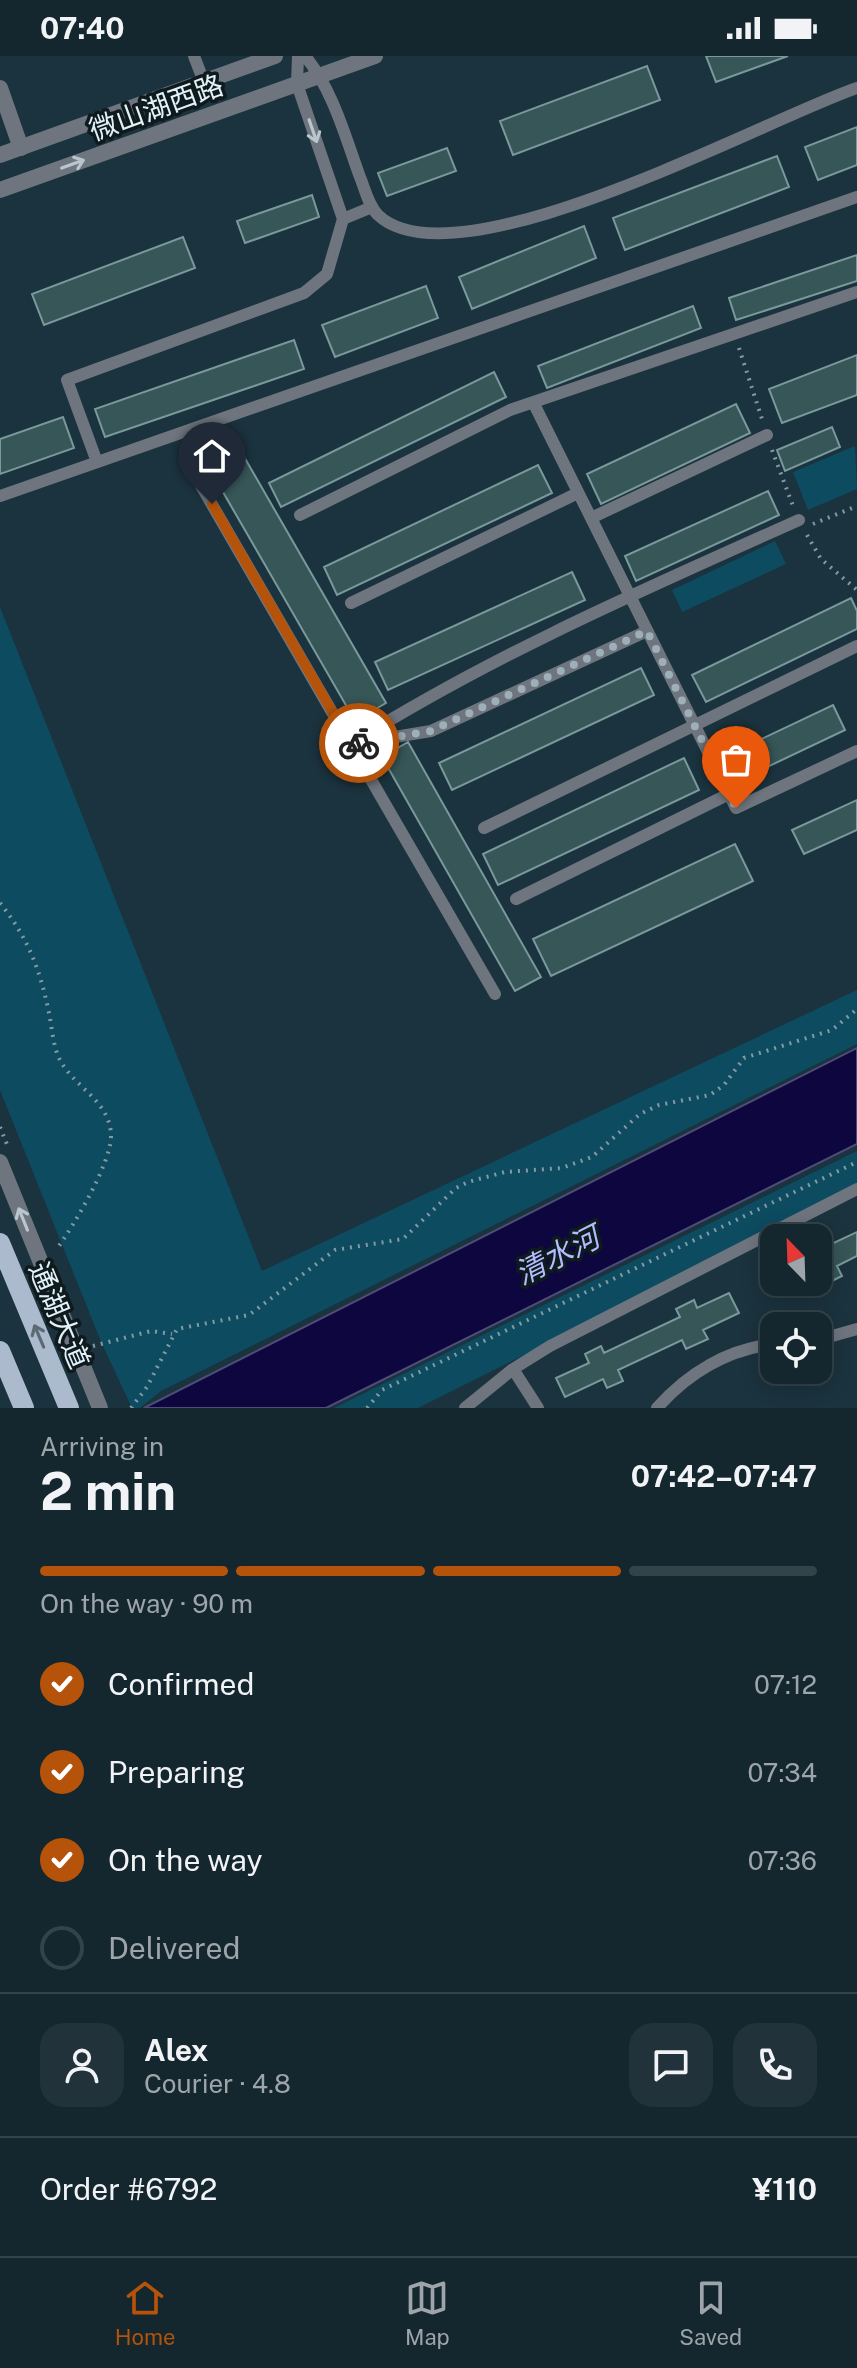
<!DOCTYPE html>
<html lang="en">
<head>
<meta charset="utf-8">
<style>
  :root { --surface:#14262e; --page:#21323a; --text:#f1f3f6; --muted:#9da5aa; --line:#33434a; --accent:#b45309 }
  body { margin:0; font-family:"Public Sans","Noto Sans SC",sans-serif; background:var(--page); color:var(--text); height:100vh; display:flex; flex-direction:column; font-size:30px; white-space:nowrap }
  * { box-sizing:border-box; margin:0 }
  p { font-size:26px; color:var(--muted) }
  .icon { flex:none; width:44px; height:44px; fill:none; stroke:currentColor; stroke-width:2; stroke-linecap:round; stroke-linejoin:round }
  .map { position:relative; height:1352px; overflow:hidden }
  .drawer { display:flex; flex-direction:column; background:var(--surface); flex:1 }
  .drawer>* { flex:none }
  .needle { width:52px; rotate:337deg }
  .controls { position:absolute; left:760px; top:1168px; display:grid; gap:16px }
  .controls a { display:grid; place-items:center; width:72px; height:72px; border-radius:16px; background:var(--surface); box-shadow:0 4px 20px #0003,0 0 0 2px var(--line); font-size:40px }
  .pin { position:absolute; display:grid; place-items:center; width:68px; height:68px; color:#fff; margin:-82px -34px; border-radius:50% 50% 50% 0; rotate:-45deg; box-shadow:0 0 8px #0007 }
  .pin .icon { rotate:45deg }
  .courier { position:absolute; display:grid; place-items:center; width:80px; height:80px; margin:-40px; border:6px solid #b45309; border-radius:50%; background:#fff; color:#222; box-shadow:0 2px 10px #0007 }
  .summary em { font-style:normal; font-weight:700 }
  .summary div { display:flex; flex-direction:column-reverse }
  .summary { display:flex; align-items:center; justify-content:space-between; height:136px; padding:0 40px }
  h1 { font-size:52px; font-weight:700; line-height:60px }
  .bar { display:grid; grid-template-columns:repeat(4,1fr); gap:12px 8px; align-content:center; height:96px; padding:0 40px }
  .bar i { height:10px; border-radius:6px; background:var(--line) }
  .bar .active { background:var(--accent) }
  .bar p { grid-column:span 4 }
  .line { display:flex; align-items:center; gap:20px; padding:0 40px; border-top:2px solid var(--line) }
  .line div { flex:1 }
  .round { display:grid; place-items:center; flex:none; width:84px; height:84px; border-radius:24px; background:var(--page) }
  ol { padding:0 40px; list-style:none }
  li { display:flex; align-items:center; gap:24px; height:88px }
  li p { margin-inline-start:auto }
  li .icon { padding:8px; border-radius:50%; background:var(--accent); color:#fff; stroke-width:4 }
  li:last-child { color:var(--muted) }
  li i { width:44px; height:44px; border:4px solid var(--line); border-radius:50% }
  .status { display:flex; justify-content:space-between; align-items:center; height:56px; padding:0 40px; background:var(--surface); direction:ltr }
  .status svg { height:22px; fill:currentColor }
  .tabs { display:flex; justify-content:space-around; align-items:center; height:112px; border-top:2px solid var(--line); background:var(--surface); font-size:22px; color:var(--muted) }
  .tabs a { display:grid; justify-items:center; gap:4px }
  .tabs .active { color:var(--accent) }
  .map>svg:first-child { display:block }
  .green { fill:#0d4b61 }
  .water { fill:#0e063f; stroke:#4e4d77; stroke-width:2 }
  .building { fill:#375658; stroke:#79999c; stroke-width:2 }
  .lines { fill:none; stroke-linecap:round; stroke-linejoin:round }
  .path { stroke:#8599a1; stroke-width:4; stroke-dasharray:2 6; stroke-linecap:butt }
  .service { stroke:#6e757e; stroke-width:12 }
  .minor { stroke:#6e757e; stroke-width:16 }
  .tertiary { stroke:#6e757e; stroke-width:16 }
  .primary { stroke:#abbacc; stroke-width:20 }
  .oneway { stroke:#bac6ce }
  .oneway2 { stroke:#5d6a75 }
  .done { stroke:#9dafb8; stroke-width:8; stroke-dasharray:0 14.4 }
  .route { stroke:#b45309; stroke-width:10 }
  .labels { text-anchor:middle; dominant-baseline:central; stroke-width:7; stroke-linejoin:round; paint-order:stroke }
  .street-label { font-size:28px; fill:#e3f2f9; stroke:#0f1a1e }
  .water-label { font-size:30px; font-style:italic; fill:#b3bcfe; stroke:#0f1a1e }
</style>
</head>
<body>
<div class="status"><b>07:40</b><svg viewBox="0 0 49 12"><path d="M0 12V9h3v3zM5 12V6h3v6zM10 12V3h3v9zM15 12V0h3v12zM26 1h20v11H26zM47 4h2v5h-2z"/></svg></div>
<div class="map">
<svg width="857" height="1352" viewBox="0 0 857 1352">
  <rect width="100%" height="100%" fill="#1b333e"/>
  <path class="green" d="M855,390L857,433L808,454L793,416Z
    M775,485L786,508L682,556L672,534Z
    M0,551L262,1215L857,934V988L161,1335L140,1352H132L102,1288L0,1034Z
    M857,1095V1133L418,1352H334Z"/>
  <path class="water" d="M857,992V1088L326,1352H144Z"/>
  <path class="building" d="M706,0H788L716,26Z
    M647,10L660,44L513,99L500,65Z
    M857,71V109L818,124L805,91Z
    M447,92L456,115L387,140L378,117Z
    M777,100L789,131L625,194L613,162Z
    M312,139L319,161L245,187L237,165Z
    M584,170L596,202L472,253L459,221Z
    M183,181L195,212L44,269L32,238Z
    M857,199V225L736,264L729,242Z
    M426,230L438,262L335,301L322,269Z
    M693,250L701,272L547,332L538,310Z
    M294,284L304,313L105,381L95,353Z
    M857,299V339L782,367L769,333Z
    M494,316L506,341L281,451L269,427Z
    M736,348L750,377L601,448L587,418Z
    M63,361L74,392L0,418V383Z
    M832,371L840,391L785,415L777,394Z
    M243,399L386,647L355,665L212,417Z
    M538,409L552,437L337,539L324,511Z
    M768,435L779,459L636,525L625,500Z
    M572,516L585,544L388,634L375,606Z
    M851,542L857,555V573L706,646L692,619Z
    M641,612L654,639L452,734L439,707Z
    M833,649L845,674L744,722L732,697Z
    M408,686L541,921L515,935L382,701Z
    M684,702L699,734L498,829L483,798Z
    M857,744V774L804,798L792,774Z
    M735,788L753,825L551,920L533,883Z
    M857,1176V1200L837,1210L842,1220L826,1228L821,1218L818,1220V1187L823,1192Z
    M729,1237L739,1257L703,1274L708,1283L686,1293L682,1284L618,1314L623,1325L607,1332L603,1323L565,1341L556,1322L589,1307L585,1298L601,1290L604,1297L680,1261L676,1253L694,1244L697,1252Z"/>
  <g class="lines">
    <path class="path" d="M739,292L762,363
      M772,394L793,450
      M813,468L857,450
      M807,479L821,503L857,534
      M0,847C28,882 40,913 49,957C52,971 53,991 60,1004C74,1031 110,1045 111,1079C112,1106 73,1171 56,1194
      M0,1071L8,1091
      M93,1290L151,1275L172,1278
      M131,1352L147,1331L177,1273L249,1259L335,1194L403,1183L456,1132L468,1126L505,1116L562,1112L592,1101L640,1058L659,1049L710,1039L724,1029L744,1002L832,974L857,953
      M367,1352L382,1334L857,1106"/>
    <path class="service" d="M194,0L204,26
      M305,0C333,34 345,80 360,121C365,133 368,149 378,159C456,233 766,63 857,32
      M343,163L372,151
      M533,346L736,752L857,695
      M97,406L67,324L304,237L327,218L343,163L297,28L298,0
      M196,421L495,938
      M0,440L857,141
      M300,459L510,354L857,236
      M591,462L767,379
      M351,547L578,437
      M358,687L431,675L647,575
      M351,688C492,599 647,532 799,464
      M484,772L857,590
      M516,843L729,738
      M818,1284L857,1273
      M513,1313L538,1352
      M465,1352L513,1313L550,1290L857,1133
      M657,1352C687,1318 727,1293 774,1288"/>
    <path class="minor" d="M0,32L21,92
      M0,1106L100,1352"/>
    <path class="tertiary" d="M0,99L275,0
      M0,134L375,0"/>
    <path class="primary" d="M0,1187L69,1352
      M0,1295L24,1352"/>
  </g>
  <defs><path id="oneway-shaft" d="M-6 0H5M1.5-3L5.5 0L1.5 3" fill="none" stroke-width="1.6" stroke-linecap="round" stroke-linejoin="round" transform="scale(2)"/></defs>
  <g class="oneway">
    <use href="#oneway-shaft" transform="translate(313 75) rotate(71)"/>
    <use href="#oneway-shaft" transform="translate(73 108) rotate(-20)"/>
    <use href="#oneway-shaft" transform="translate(23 1163) rotate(-112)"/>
  </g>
  <use class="oneway2" href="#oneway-shaft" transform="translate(39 1280) rotate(-113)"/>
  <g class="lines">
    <path class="done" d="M359,687L431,675L647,575L736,752"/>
    <path class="route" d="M212,448L351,688L359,687"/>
  </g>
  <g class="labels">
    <g class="street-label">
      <text transform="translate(156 51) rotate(-20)">微山湖西路</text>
      <text transform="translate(60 1259) rotate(67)">通湖大道</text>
    </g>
    <g class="water-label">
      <text transform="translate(557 1199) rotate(-27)">清水河</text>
    </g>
  </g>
</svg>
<div class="controls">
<a><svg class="needle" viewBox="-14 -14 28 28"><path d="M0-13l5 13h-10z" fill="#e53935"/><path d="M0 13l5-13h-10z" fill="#9da5aa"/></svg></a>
<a><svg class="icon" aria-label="locate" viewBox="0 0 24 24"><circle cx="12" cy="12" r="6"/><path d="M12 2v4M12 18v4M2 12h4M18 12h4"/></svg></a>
</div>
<div class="pin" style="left:736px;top:752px;background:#ea580c"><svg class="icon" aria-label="bag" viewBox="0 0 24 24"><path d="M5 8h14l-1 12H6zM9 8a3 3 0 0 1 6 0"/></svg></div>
<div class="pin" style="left:212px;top:448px;background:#1f2937"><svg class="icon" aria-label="home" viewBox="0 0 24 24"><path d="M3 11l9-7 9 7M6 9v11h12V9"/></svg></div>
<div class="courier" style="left:359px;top:687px"><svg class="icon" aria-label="bike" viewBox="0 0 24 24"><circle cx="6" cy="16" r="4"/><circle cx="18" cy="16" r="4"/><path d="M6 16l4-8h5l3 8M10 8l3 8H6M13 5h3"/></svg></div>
</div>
<section class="drawer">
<div class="summary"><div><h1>2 min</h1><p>Arriving in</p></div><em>07:42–07:47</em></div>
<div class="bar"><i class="active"></i><i class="active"></i><i class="active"></i><i></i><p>On the way · 90 m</p></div>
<ol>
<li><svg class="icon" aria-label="check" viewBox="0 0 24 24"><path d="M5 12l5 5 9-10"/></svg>Confirmed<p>07:12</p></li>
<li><svg class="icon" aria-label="check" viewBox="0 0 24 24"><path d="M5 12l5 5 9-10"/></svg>Preparing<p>07:34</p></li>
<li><svg class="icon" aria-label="check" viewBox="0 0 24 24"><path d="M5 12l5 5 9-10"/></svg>On the way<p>07:36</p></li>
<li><i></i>Delivered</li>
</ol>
<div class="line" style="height:144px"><a class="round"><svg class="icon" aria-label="person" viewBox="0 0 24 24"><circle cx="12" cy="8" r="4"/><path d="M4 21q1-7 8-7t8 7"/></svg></a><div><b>Alex</b><p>Courier · 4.8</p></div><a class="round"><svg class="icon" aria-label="chat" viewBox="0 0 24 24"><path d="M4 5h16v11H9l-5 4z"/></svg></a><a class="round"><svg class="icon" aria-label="phone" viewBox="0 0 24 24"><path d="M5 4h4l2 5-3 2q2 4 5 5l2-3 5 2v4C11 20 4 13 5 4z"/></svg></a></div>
<div class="line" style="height:104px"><div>Order #6792</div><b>¥110</b></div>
</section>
<nav class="tabs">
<a class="active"><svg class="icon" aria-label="home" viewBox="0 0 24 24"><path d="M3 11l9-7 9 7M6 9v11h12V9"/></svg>Home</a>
<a><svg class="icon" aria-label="map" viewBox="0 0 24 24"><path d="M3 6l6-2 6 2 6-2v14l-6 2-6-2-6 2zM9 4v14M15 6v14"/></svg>Map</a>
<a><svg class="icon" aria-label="saved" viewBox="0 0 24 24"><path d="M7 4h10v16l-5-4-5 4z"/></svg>Saved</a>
</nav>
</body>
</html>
